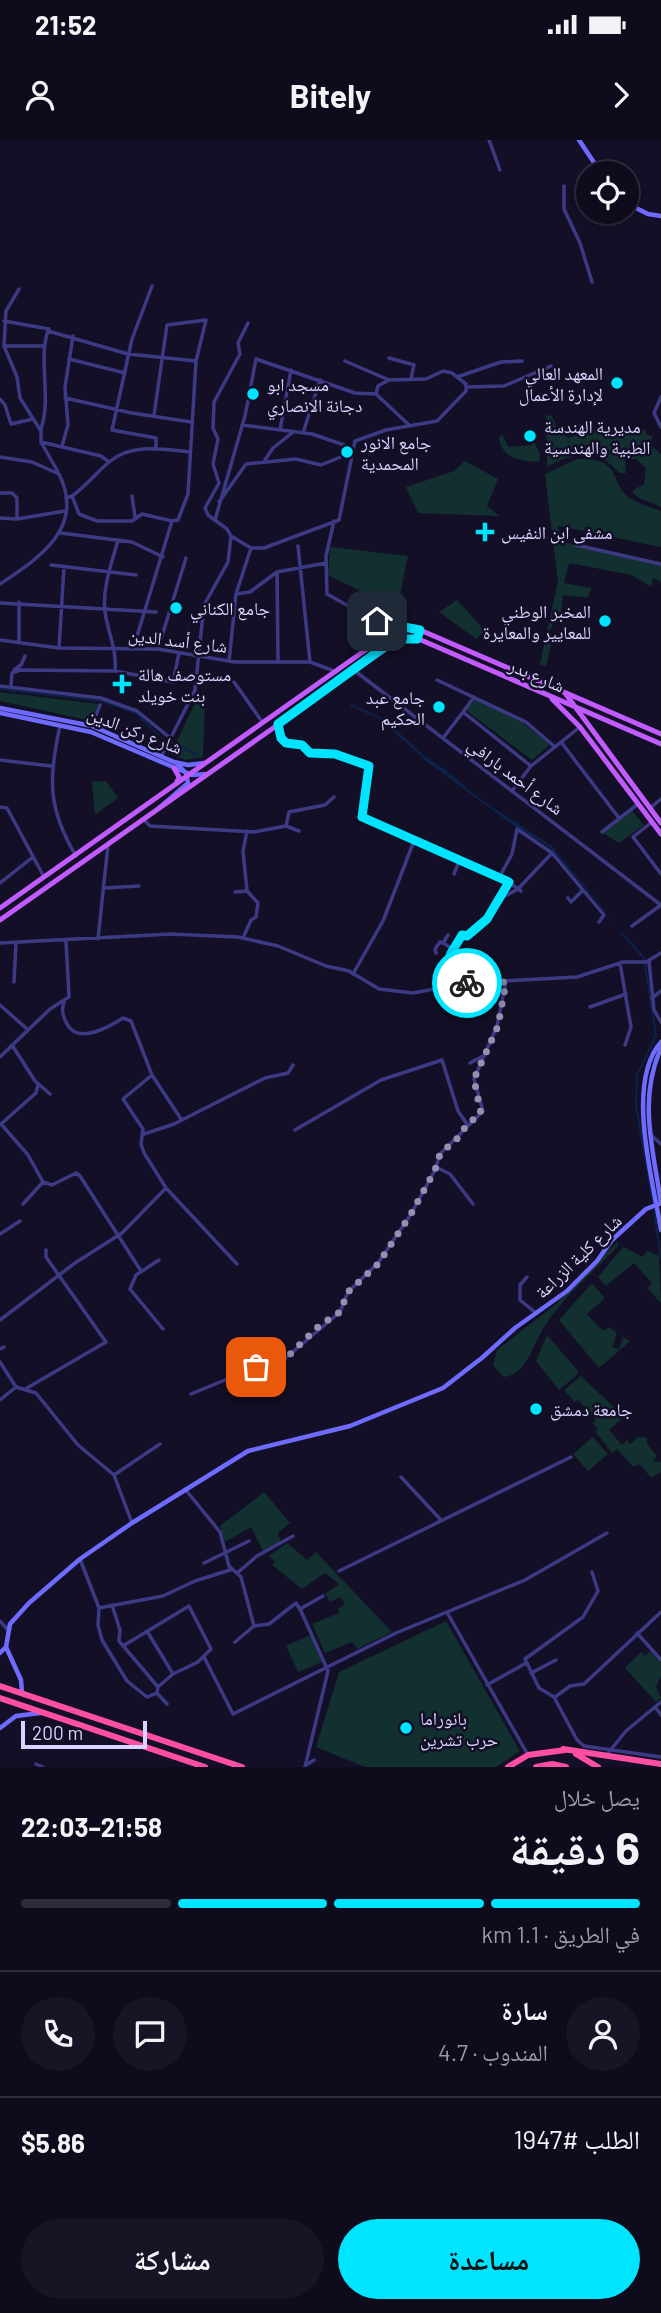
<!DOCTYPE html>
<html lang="ar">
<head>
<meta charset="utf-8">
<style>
  :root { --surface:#0e0b1c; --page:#171425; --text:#f1f3f6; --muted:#9b9ba3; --line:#2e2b3b; --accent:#00e5ff }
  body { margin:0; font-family:Barlow,"Noto Naskh Arabic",sans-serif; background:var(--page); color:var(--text); direction:rtl; height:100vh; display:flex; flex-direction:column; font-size:26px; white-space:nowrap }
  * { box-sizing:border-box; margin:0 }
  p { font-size:23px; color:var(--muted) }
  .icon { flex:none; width:38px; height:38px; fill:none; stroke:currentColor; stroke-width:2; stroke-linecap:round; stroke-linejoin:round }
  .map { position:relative; height:1627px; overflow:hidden; direction:ltr }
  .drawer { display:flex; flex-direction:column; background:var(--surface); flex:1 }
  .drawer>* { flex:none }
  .controls { position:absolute; left:576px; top:21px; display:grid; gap:14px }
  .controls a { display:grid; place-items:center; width:63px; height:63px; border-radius:50%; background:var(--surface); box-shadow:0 2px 5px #0004,0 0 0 2px var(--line); font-size:35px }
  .scale { position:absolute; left:21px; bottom:18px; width:126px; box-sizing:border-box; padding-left:7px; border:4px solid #d9d4ff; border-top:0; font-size:19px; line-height:24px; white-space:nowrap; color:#d9d4ff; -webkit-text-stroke:5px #130f26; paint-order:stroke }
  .pin { position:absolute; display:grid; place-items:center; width:60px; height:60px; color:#fff; margin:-30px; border-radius:14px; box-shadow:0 4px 10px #0006 }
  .courier { position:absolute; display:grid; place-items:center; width:70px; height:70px; margin:-35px; border:5px solid #00e5ff; border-radius:50%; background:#fff; color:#222; box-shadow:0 2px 9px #0007 }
  .head em { font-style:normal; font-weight:700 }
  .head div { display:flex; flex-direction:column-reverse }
  .head { display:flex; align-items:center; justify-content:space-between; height:119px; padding:0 21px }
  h1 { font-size:46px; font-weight:700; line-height:52px }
  .bar { display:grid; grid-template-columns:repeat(4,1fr); gap:10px 7px; align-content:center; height:84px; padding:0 21px }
  .bar i { height:9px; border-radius:5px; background:var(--line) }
  .bar .active { background:var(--accent) }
  .bar p { grid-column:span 4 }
  .line { display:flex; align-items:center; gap:18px; padding:0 21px; border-top:2px solid var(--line) }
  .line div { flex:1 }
  .round { display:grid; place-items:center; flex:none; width:74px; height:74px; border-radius:37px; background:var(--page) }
  .action { display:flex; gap:14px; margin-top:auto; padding:14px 21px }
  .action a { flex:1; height:80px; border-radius:42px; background:var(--accent); color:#111; font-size:28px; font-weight:700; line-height:80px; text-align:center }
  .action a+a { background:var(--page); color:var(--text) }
  .status { display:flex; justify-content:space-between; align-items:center; height:49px; padding:0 35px; background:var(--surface); direction:ltr }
  .status svg { height:19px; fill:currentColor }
  header { display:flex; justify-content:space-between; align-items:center; height:91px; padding:0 21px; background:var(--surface); font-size:32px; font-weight:700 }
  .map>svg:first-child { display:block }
  .green { fill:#12302f }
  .water { fill:#0c2248 }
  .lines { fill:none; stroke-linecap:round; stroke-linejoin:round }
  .stream { stroke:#0c2248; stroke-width:2 }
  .street { stroke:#3d3a85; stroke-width:3.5 }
  .secondary { stroke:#6f6bff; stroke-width:4.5 }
  .primary { stroke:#c25bff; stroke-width:5 }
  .highway { stroke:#ff4fa3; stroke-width:6 }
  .done { stroke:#948fb3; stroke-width:7; stroke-dasharray:0 12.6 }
  .route { stroke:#00e5ff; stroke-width:9 }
  .poi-dot { fill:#00e5ff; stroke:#130f26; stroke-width:2.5 }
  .labels { text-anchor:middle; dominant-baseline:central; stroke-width:5; stroke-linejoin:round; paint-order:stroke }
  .poi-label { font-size:18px; fill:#d9d4ff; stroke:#130f26; text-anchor:start }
  .street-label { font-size:18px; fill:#d9d4ff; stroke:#130f26 }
</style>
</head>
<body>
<div class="status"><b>21:52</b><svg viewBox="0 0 49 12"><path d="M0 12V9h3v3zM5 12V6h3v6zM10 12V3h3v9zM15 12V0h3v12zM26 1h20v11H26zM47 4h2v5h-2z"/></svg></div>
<header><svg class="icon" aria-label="forward" viewBox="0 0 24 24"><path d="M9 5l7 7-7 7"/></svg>Bitely<svg class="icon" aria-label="person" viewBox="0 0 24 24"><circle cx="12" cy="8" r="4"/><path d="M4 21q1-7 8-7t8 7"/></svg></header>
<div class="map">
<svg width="661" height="1627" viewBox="0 0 661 1627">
  <rect width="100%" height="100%" fill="#130f26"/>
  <path class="green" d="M546,275L552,276L558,291L568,298L606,287L646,290V294L653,297L649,304L661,314V367L637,357L632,351L644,344L646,328L636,319H625L626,333H619C597,307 575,312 547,327Z
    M502,294L508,307L532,305L533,300L540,313L539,322C519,320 503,320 499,298Z
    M577,319C624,317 608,343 630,358C639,364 651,367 661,371V407L592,393V388L585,387L584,391L558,386L559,401L661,425V442L653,438L651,447L632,435L569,423L564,443L591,448L588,458L563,455L560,482L555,481L549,492L553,495L546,527L540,524L558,441L545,334Z
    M465,321L498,339L487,366L499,376L418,373L406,347L454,331Z
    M330,407L408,416L397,469L328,435Z
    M457,460L485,491L476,499L439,472Z
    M0,552L98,564L92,581L0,561Z
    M199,555L205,559L203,617L186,620L173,615L172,611Z
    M476,559L522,582L550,605L532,620L468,572L466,569Z
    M106,641L118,658L95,675L92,642Z
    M632,671L644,685L619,703L603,693Z
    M618,1101V1106C591,1135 556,1162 538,1198C530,1213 524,1236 503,1237L493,1225L497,1210L556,1164Z
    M623,1107L643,1117L647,1111L659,1116L661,1163L647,1148L652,1143L634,1123L606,1146L598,1137Z
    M592,1143L605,1158L587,1174L603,1191L609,1187L617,1193L612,1207L619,1209L623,1197L630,1201L599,1228L559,1180Z
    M547,1195L577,1230L578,1234L559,1250L536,1221Z
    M581,1236L619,1272L624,1269L627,1274L609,1290L622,1305L627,1300L630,1304L638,1297L647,1298V1304L657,1316L653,1321L661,1322V1332L651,1338L640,1324L633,1327L617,1309L612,1313L595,1291L598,1289L593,1283L596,1280L578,1260L575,1262L564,1250Z
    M593,1297L608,1314L588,1331L573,1314Z
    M264,1352L290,1383L278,1393L281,1402L263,1411L251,1387L225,1402L220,1386Z
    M287,1403L307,1420L316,1412L392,1492L357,1509L352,1502L325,1513L312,1484L339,1473L338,1469L345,1464L340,1457L330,1462L325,1454L339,1444L325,1433L302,1449L272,1425L275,1422L269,1416Z
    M446,1481L520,1611L496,1627H365L316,1607L339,1532Z
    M310,1495L322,1522L298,1532L286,1506Z
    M650,1511L661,1523V1536L656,1547L661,1558L656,1562L625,1528L641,1512L645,1516Z"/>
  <path class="water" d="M351,564L384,579L427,618L446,630L480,659L551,705L622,791L549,707L513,685L426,621L380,579L350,566Z"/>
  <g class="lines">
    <path class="stream" d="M0,549L102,561L136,573L158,595
      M171,602L198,615
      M621,792L644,818L656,895L637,935L636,966L653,1062
      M654,1070L661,1119"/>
    <path class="street" d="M489,0L500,30
      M564,46V69L580,103L592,142
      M152,146L132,199L112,290L156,298V308
      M19,149L6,171L4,206L17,237L20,258L41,291V302L58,332
      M4,181L49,189C37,214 52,258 41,289
      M48,191L128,214L196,221
      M4,206H43
      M389,218L414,225L411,239
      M69,219L125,233
      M345,221L389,240
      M457,237L501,222L522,221
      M467,247L504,246L551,226
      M661,257L654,273L661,287
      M65,258L132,273L191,282
      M0,259L5,265L11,284L33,279
      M242,285L312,294L353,308
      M280,290L291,230
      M303,293L320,240
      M41,302L101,316L109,322
      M62,306L68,285L65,247L73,196
      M0,317L32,322L59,334C86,388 39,418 0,444
      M265,320L273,308L292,293
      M0,353H12L17,358V379
      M72,356L79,374L97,381H132L142,374L172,381L178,380L188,354L196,221L206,180L167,185L154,275
      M132,356L135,377
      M66,358L72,356C86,346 96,333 109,322C131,303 162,309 189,312
      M219,362L246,324L296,319L321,325L351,313
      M0,378L17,379L65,371
      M215,380L245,276L256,219L355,253L376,254
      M334,381L326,416L327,454L393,491
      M61,393L132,402L163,417
      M231,396L251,408H264L339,380L355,301L386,290L437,281L466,251V244L452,233L443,231L426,239L389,240L378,246L376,254L409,285
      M576,405L661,424
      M298,406L310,522L337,532
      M51,425L136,435
      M277,432L278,521
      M236,454L250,452L277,432L326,423
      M19,462V502
      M0,463L156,472
      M0,500L59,508L158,509L235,522H310
      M134,506L172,381
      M59,508L64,427
      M158,509L186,418
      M229,521L236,454L251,408
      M14,530L21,525L25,516
      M115,531C117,509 108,493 105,472C102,448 112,422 118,400
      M355,531L661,765
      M437,540L526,582L555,607
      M234,542L263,583
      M0,546L101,558L137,571L169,597
      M11,547L12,533L20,530L115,531L173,542L179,513
      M463,572L474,557
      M60,586C48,639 48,669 76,716
      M92,586L100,565
      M278,586L281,598L287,603L302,605L310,613L335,614L369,626L362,677L435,712L498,735L521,751
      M443,598L463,572L531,626
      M561,602L619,678
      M161,617L195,550L204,465L228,422L231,396L227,389L208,375L205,368L219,343L213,324L218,299L213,288L214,262L240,214L238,203L248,183
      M0,620L51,626
      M512,651L531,626L580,587
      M0,667L7,668L44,737
      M650,668L661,659
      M144,680L150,686L254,692L286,686L299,691
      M652,682L633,697L661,734
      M286,686L289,672L325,665L334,657
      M247,691L243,711L247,751
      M602,692L638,664
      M552,713L604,775L599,782
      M454,734L460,719
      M0,743L33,717
      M105,748L139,746
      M235,752L247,751L258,763L256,777L251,780L243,798
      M568,758L571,762L583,750
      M496,761L518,749L552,713L517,689L512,714L500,736
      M632,786L661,765
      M448,795L443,803L453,809
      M98,799L108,705
      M0,803L171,794L238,797L278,806L326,826L349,831L379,849L413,853L466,843L577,837L623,822H646L661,813
      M436,813L435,809L440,802L443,803
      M649,821L654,870L661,882
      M620,823L631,887L625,905
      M353,834L383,781L414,701
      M14,842L16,803
      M440,848L451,813L462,795L467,796L487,779L509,742
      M652,858L661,851
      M64,862C61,871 63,876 67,884C78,905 109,887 123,878L131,881L152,935L181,979
      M0,865L27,889
      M590,867L626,854
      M12,905L35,941L50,954
      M0,917L50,869L69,857L66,801
      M470,923L485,915
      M152,935L123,959L143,989L141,1004L144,1013L166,1048L237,1124
      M38,945L36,953L1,984L28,1015L43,1042
      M295,990L381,940L442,920L458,971L467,984
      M144,994L174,984L265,938L288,933L293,925
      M651,995L661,1004
      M436,1027L450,1034L473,1064
      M43,1042L52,1045L76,1033L80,1036L141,1131
      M23,1064L43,1042
      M0,1094L20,1081
      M159,1120L136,1135L130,1149L163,1189
      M527,1137L520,1145V1160L536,1173
      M0,1180L75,1123L122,1093L166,1048
      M0,1209L4,1207
      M0,1222L16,1247L36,1253L78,1305L114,1335L132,1383
      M27,1248L106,1202L46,1117V1110
      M191,1254L256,1227L281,1222L340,1172L348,1152L378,1123L411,1074L435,1030L440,1014L483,971L474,939L497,886L506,842
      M0,1260L16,1247
      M114,1335L160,1304
      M401,1337L440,1379
      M185,1349L220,1392L229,1426L241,1437L254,1486
      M80,1419L99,1468L98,1485L102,1500L127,1541L147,1557L157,1553
      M204,1423L249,1401
      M339,1431L571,1317
      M592,1432L598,1451L583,1477L525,1519L539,1548L554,1557L577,1600L584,1606L661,1617
      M237,1433L257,1416L293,1396
      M112,1465L120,1490L119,1501L158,1547L157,1553L167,1564
      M99,1468L163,1456L195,1441L230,1430
      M300,1469L323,1456
      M448,1474L528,1615
      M0,1481L8,1490
      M147,1491L173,1534
      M637,1493L661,1520
      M235,1502L254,1486L269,1484L296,1463L301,1471L328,1531L305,1627
      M123,1506L189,1466L211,1509L198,1522L173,1534L158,1547
      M204,1517L233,1574L396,1493L525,1440L607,1393
      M531,1533L556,1520
      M487,1545L526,1523
      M555,1557L570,1546L584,1544L661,1472
      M661,1562L655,1567L661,1575
      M609,1612L626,1591L655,1567
      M36,1624L43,1627
      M306,1625L314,1620"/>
    <path class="secondary" d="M579,0L601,33
      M626,63L648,74L661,76
      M0,568L92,586L174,622L188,625L204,623
      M0,573L91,592L192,635L205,634
      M159,668L188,643L186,633L178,625
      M661,902C625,943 653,1040 661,1090
      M661,1063C653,1009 638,959 661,908
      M6,1507L21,1540L22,1553
      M0,1513L6,1507L10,1484L29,1463L80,1419L132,1383L248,1311L350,1286L443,1248L483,1217L515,1188L567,1151L597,1121L612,1100L646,1069L661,1063
      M0,1588L16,1576L40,1573"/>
    <path class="primary" d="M565,553L661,683
      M552,559L580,587L661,694
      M174,628L179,637L176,644
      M0,768L384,497L404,487L420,490L661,594
      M0,780L400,499L421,500L661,604"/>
    <path class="highway" d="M0,1546L242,1627
      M0,1558L205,1627
      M563,1609L661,1624
      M576,1614L598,1627
      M508,1627L528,1615L565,1610
      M536,1627L552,1624L566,1627"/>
  </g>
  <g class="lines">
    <path class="done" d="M256,1227L285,1219L319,1186L340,1172L348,1152L378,1124L411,1074L435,1030L440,1014L460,996L467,984L481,974L474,939L498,886L506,842L467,843"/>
    <path class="route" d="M377,481L393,491L404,487L420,490L417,499H400L387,505L278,584L281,598L286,603L302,605L310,613L335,614L369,626L362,677L509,742L487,779L467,796L462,795L451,813L439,845L440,848L467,843"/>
  </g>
  <g class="poi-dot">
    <circle cx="617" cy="243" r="7"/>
    <circle cx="253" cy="254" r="7"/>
    <circle cx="530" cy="296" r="7"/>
    <circle cx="347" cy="312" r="7"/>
    <path d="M481.5 381.5h7v7h7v7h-7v7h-7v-7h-7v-7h7z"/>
    <circle cx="176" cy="468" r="7"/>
    <circle cx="605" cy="481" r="7"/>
    <path d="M118.5 533.5h7v7h7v7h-7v7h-7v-7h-7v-7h7z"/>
    <circle cx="439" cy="567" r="7"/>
    <circle cx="536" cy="1269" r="7"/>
    <circle cx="406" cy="1588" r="7"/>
  </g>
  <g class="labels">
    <g class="poi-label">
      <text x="603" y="233" text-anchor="end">المعهد العالي<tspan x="603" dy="21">لإدارة الأعمال</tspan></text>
      <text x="267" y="244">مسجد ابو<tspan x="267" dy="21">دجانة الانصاري</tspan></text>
      <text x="544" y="286">مديرية الهندسة<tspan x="544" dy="21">الطبية والهندسية</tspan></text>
      <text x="361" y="302">جامع الانور<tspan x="361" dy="21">المحمدية</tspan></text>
      <text x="501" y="392">مشفى ابن النفيس</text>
      <text x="190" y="468">جامع الكناني</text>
      <text x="591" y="471" text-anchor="end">المخبر الوطني<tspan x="591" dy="21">للمعايير والمعايرة</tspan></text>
      <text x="138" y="534">مستوصف هالة<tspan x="138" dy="21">بنت خويلد</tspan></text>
      <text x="425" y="557" text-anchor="end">جامع عبد<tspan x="425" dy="21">الحكيم</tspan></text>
      <text x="550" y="1269">جامعة دمشق</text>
      <text x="420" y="1578">بانوراما<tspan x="420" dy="21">حرب تشرين</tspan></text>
    </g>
    <g class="street-label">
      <text transform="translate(178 500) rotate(7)">شارع أسد الدين</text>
      <text transform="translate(537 535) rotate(23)">شارع بدر</text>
      <text transform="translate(135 590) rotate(21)">شارع ركن الدين</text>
      <text transform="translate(516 636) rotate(37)">شارع أحمد بارافي</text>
      <text transform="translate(578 1116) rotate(-44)">شارع كلية الزراعة</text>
    </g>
  </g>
</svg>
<div class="controls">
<a><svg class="icon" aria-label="locate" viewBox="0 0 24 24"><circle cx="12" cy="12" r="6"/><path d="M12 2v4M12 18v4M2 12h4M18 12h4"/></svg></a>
</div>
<div class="scale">200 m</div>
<div class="pin" style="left:256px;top:1227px;background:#ea580c"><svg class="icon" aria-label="bag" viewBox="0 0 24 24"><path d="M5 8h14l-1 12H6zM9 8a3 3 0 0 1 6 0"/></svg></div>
<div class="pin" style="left:377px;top:481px;background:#1f2937"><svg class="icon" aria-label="home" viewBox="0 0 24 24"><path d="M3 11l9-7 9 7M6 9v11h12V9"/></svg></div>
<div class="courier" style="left:467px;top:843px"><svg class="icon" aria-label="bike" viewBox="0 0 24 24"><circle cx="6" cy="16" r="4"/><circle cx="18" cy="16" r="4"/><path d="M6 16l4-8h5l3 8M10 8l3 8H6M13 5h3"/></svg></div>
</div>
<section class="drawer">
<div class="head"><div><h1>6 دقيقة</h1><p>يصل خلال</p></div><em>21:58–22:03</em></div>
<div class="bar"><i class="active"></i><i class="active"></i><i class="active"></i><i></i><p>في الطريق · 1.1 km</p></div>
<div class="line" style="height:126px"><a class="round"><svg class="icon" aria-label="person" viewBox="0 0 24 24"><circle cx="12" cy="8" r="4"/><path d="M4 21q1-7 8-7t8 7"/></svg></a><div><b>سارة</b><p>المندوب · 4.7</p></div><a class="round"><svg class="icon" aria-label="chat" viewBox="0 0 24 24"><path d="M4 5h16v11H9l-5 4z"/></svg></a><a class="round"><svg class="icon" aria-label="phone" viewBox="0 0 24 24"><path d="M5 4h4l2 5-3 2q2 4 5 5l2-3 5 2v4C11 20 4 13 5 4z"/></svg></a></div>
<div class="line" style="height:91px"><div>الطلب #1947</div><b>$5.86</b></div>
<div class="action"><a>مساعدة</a><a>مشاركة</a></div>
</section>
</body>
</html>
